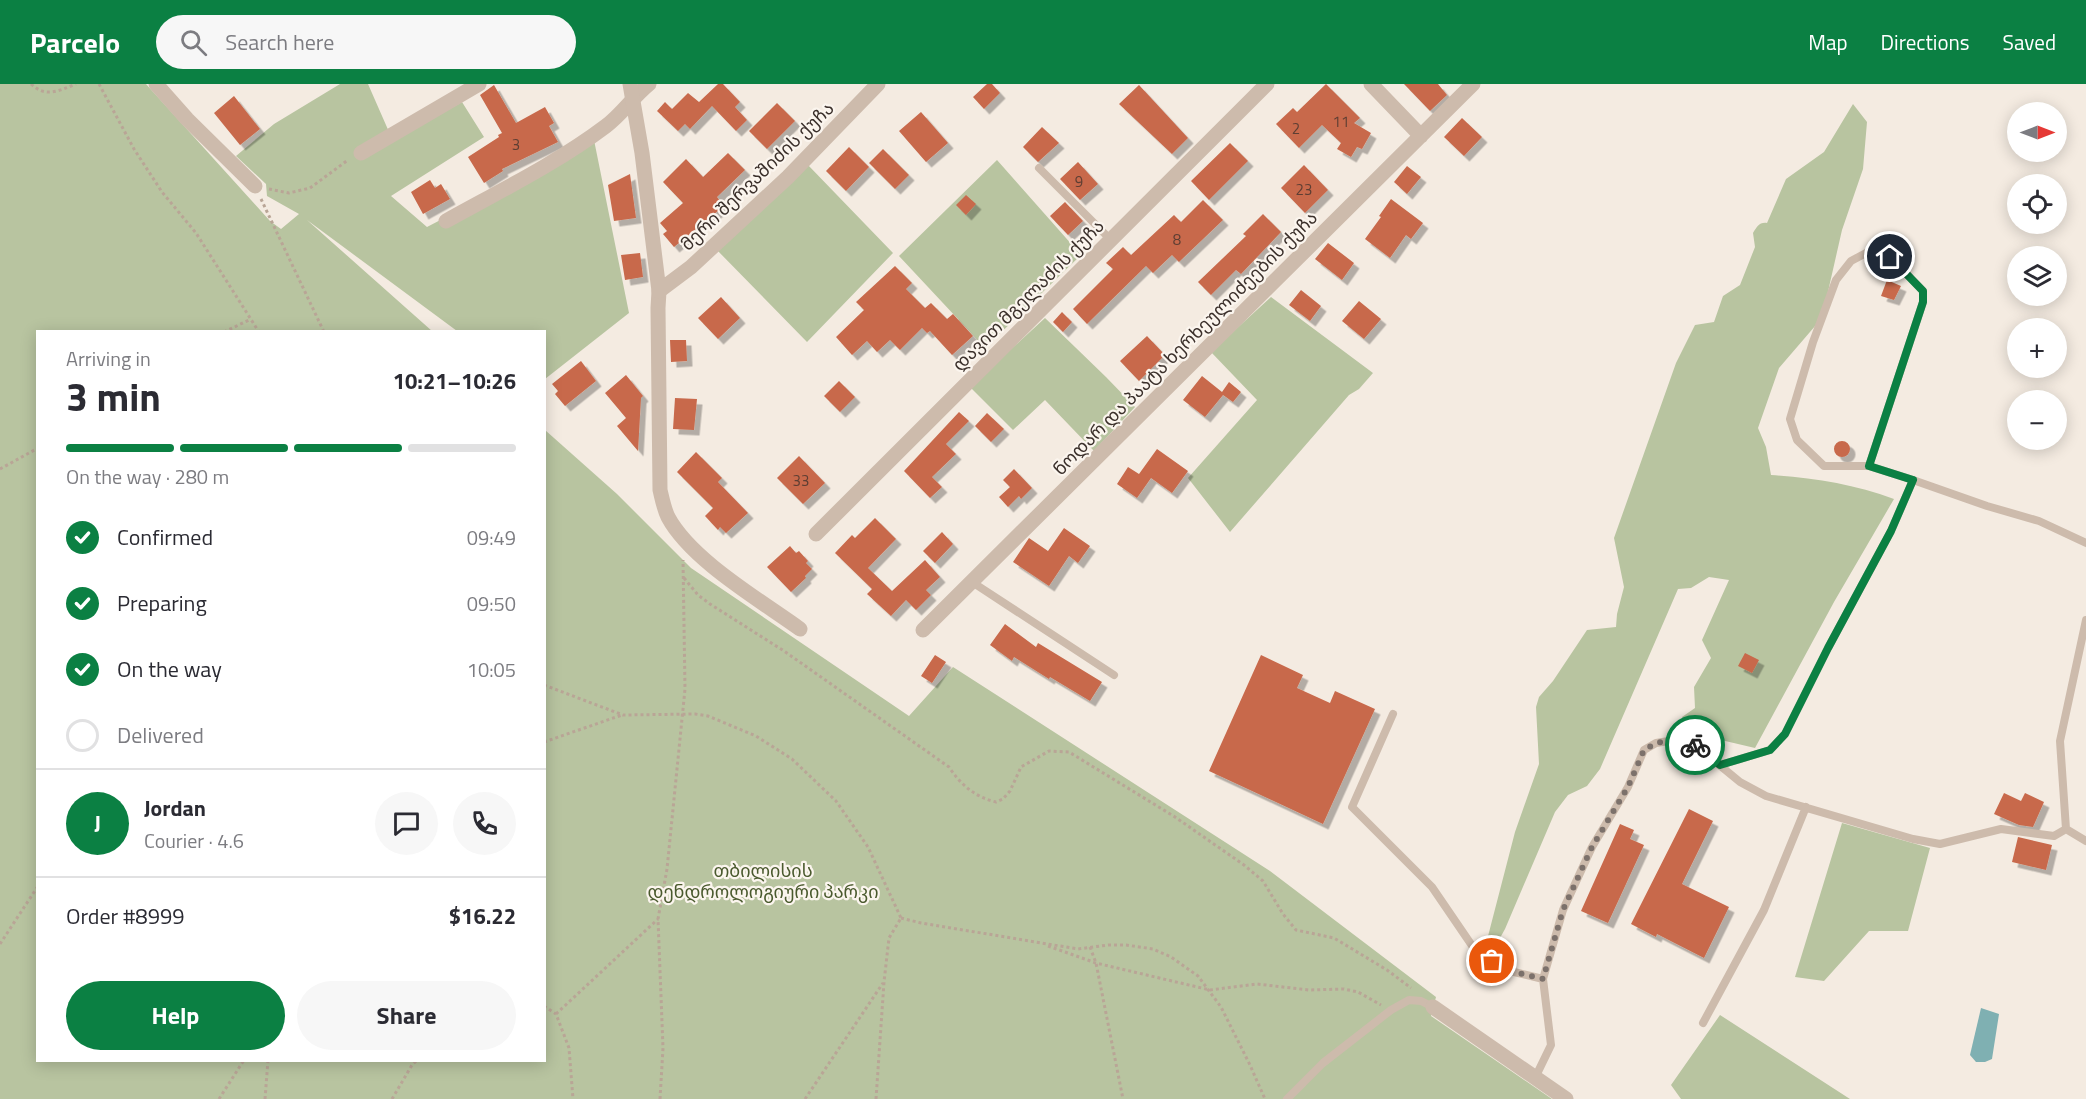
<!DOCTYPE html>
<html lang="en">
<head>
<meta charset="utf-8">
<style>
  :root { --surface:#fff; --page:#f7f7f7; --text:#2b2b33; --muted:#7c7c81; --line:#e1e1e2; --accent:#0b8043 }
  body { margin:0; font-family:"Titillium Web","Noto Sans Georgian",sans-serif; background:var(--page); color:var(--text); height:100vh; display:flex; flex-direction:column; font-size:22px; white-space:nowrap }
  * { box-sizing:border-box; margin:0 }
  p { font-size:20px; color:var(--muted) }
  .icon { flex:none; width:33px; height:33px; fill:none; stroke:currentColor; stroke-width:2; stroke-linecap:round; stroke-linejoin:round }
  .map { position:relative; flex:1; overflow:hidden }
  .side { position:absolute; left:36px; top:246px; width:510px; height:732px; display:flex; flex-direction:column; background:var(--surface); border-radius:0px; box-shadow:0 3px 15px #0003 }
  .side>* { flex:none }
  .needle { width:39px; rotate:90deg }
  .fabs { position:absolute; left:2007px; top:18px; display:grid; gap:12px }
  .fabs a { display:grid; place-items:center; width:60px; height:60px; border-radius:50%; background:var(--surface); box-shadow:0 3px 15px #0003; font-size:30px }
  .pin { position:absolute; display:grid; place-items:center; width:51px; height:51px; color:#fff; margin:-26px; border:3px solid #fff; border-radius:50%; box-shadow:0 2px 6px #0007 }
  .courier { position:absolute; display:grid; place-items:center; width:60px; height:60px; margin:-30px; border:4px solid #0b8043; border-radius:50%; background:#fff; color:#222; box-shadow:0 2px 8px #0007 }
  .head em { font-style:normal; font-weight:700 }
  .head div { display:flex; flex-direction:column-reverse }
  .head { display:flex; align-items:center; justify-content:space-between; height:102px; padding:0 30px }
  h1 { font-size:39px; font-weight:700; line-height:45px }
  .bar { display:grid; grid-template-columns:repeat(4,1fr); gap:9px 6px; align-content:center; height:72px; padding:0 30px }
  .bar i { height:8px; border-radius:4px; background:var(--line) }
  .bar .selected { background:var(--accent) }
  .bar p { grid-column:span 4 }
  .line { display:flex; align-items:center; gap:15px; padding:0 30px; border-top:2px solid var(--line) }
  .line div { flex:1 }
  .round { display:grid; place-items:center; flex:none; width:63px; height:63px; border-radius:32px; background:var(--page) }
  ol { padding:0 30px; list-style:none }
  li { display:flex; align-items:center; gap:18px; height:66px }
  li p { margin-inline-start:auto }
  li .icon { padding:6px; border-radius:50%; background:var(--accent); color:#fff; stroke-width:4 }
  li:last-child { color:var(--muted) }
  li i { width:33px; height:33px; border:3px solid var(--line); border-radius:50% }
  .action { display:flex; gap:12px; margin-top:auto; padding:12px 30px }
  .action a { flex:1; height:69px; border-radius:36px; background:var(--accent); color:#fff; font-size:24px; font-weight:700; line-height:69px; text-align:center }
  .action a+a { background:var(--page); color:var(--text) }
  header { display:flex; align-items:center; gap:36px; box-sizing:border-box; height:84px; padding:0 30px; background:var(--accent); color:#fff }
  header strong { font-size:28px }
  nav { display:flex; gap:33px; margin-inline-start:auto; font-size:21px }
  .search { width:420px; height:54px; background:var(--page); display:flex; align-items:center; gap:15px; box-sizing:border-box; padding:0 21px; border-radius:33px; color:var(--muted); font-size:22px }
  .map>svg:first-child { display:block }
  .green { fill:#b8c4a0 }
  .water { fill:#7fb0b2 }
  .building { fill:#c8694b; filter:url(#shadow) }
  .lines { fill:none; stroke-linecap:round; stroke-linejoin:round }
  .path { stroke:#b9a596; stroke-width:3; stroke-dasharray:3 3; stroke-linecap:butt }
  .service { stroke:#cdbbac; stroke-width:8 }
  .minor { stroke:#cdbbac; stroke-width:15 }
  .tertiary { stroke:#cdbbac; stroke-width:15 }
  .done { stroke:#7c716b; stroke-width:6; stroke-dasharray:0 10.8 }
  .route { stroke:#0b8043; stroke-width:8 }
  .labels { text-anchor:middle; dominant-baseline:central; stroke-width:4.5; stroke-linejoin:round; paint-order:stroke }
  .number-label { font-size:15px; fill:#5e3e33 }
  .street-label { font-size:18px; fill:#3b302b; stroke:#fbf5ee }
  .park-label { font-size:18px; fill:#4a5a2e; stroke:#fbf5ee }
</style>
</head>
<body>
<header>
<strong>Parcelo</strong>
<div class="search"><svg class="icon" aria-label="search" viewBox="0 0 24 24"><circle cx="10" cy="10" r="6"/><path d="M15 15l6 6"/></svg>Search here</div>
<nav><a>Map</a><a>Directions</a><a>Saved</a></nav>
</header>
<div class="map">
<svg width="2086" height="1015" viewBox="0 0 2086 1015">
  <defs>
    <filter id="shadow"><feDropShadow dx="5.5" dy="5.5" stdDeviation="0" flood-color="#0004"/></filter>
  </defs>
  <rect width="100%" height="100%" fill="#f4ebe1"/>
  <path class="green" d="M0,0H146L270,137L281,145L299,130L267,112L266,100L236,72L274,40L340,0H368L393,57L462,18L484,53L391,112L427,143L594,56L629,229L545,295L544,248L457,247L307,136L432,247L38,248V976H544L545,346L617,410L691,484L909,632L953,583L1270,787L1436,913L1431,932L1552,1015H0Z
    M1853,20L1867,38L1863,85L1842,146L1822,234L1779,284L1758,344L1766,363L1771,391C1813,394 1854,400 1894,415L1834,518L1755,664L1704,652L1685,642L1682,633L1695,624L1694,603L1711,574L1702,556L1729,496L1709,493L1691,504L1678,505L1600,685L1587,702L1568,711L1555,728L1505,845L1490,872L1487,856L1515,748L1539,680L1536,623L1539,613L1553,597L1587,546L1616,543L1617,530L1624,503L1614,454L1676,279L1695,241L1714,238L1723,212L1740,201L1755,163L1753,149C1757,143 1759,138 1767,139L1786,95L1824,68Z
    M997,76L1081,171L985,264L899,172Z
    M808,81L893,169L807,258L716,165Z
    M1271,213L1373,289L1359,305L1349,311L1230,448L1188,394L1257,316L1211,268Z
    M1045,234L1106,293L1135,323L1094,367L1045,316L1013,346L970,303Z
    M1842,739L1930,764L1908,847H1869L1824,897L1795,893Z
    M1720,931L1850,1015H1681L1671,1001Z"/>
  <path class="water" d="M1981,924L1999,930L1992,975L1985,978H1976L1970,971Z"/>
  <path class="building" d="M718,0H723L740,18L735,23L747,36L736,47L712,22L690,45L685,40L678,47L657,27L665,18L672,25L688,9L699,18Z
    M987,0H992L1000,9L984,25L973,13Z
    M1326,0L1360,34L1354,39L1371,49L1362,65L1357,63L1351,73L1337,65L1341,59L1322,41L1299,64L1276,40L1293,24L1297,28Z
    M1404,0H1438L1447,11L1430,27Z
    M494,1L516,39L545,23L554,39L549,42L558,58L502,85L503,87L484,99L468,73L499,53L498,51L502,49L480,11Z
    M1139,1L1188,54L1172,70L1119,20Z
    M234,12L260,45L240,61L214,29Z
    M777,19L795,37L767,65L749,47Z
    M921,28L948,59L926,78L899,47Z
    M1462,34L1482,53L1464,72L1444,53Z
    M1042,43L1059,59L1038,78L1023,63Z
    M1230,59L1248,77L1209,116L1191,97Z
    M849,63L869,83L846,107L826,87Z
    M883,65L909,91L895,105L869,79Z
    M728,69L745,86L717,113L724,122L674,163L663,150L667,147L660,139L683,119L663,98L686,75L703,93Z
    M1078,78L1098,100L1080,116L1060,95Z
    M1304,81L1328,106L1305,129L1281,104Z
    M1407,82L1421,93L1407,110L1394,98Z
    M630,90L636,134L614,137L608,101Z
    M430,96L435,104L441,100L450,115L423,130L411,108Z
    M966,111L976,120L966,131L956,121Z
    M1391,115L1423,139L1411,155L1406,151L1390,174L1365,155L1381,133L1379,132Z
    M1203,116L1223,136L1179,178L1172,171L1153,189L1146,182L1087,240L1073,225L1113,185L1106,179L1123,163L1131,171L1174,131L1181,138Z
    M1065,118L1083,137L1068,151L1050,132Z
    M1263,130L1281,148L1241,190L1236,186L1211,211L1198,198L1246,152L1243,150Z
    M1328,159L1354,179L1342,196L1315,175Z
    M640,169L643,193L625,196L621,171Z
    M895,182L912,199L906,205L925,224L931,219L947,235L953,230L973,252L952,271L930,247L927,249L922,244L900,266L890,256L877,268L867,257L852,271L836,253L864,226L856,218Z
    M1887,196L1901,202L1894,216L1881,212Z
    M1301,206L1321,222L1310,237L1289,221Z
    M721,213L740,234L718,255L698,234Z
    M1359,217L1381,235L1364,255L1342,237Z
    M1062,228L1072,238L1063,248L1053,238Z
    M1147,252L1165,271L1139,297L1120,277Z
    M670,256H686L687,277L671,278Z
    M581,277L596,297L565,322L555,310L558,307L552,300Z
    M626,291L643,312L641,314L638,367L617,342L626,334L605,309Z
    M1202,292L1222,308L1229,298L1241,308L1233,318L1223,311L1205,333L1183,316Z
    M839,297L855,313L840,328L824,312Z
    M675,314L697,315L694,346L673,345Z
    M959,328L969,337L946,360L956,370L932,393L942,403L930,414L904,387Z
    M987,329L1004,345L991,358L975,342Z
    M1834 365a8 8 0 1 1 16 0a8 8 0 1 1-16 0Z
    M1157,365L1188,387L1172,409L1151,394L1137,414L1117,400L1128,383L1139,390Z
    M696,368L722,394L718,398L748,429L726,449L720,443L718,446L705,432L713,424L677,388Z
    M799,372L825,399L803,420L777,394Z
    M1014,385L1032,404L1021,415L1019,412L1008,423L999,413L1010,403L1003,396Z
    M875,434L896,455L868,484L892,507L925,476L940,493L926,506L931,511L916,526L906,516L891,532L867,510L872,505L835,469L852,451L855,454Z
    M1064,444L1090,462L1078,479L1069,472L1049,502L1013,478L1029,454L1048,467Z
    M942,448L953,460L935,479L923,467Z
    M790,462L796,469L799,467L808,477L806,479L812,485L805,492L806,494L791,508L767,483Z
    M1005,540L1036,563L1038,559L1102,598L1090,617L1050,593L1049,595L1014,573L1012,577L990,561Z
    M1745,569L1759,576L1752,589L1738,582Z
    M935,571L946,578L932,599L921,592Z
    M1261,571L1303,591L1297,604L1330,619L1335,607L1375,625L1323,740L1209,687Z
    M2004,709L2021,717L2025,709L2044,718L2033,743L2019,741L1994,730Z
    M1689,725L1713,737L1682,800L1729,823L1704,874L1657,850L1656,853L1631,840Z
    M1620,740L1634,746L1630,755L1644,761L1608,839L1581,827Z
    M2018,753L2052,761L2046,786L2012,778Z"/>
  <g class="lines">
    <path class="path" d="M31,0C46,14 58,7 76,0
      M99,0L134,65L162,108L196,149L259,248
      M269,105L289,109L310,104L348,76
      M261,115L324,248
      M224,248L251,235
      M0,385L38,364
      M684,494L698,511L710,520L784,567L949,683C961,701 975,713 996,718L1003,715L1010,707L1021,683L1049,667L1069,668L1175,733L1244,781L1263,797L1283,830L1296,846L1334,854L1387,886L1411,904
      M544,601L623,631L695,630L708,632L756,652L792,675L836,717L868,763L901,834
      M544,658L622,631
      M901,834L921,839L1078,865L1108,861H1126L1153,865L1171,873L1198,892L1221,923L1250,981L1265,1015
      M0,860L38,802
      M1048,862L1096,879L1210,906L1257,900L1309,906L1344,905L1358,908L1381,921
      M1090,863L1096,879L1123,1015
      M544,922L556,930L569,964L573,1015
      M556,930L658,835
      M219,1015L244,976
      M265,1015L268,976
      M392,1015L412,981L417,976
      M660,1015L663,964L658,835L667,785L685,605L683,476
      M805,1015L883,899
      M876,1015L884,898L889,854L901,834"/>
    <path class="service" d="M1039,84L1111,156
      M1869,382L1923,218V207L1890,173L1879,169H1866L1851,177L1836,196L1813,258L1790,335L1797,356L1824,382H1869L1913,396L1987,422L2039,437L2086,459
      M972,498L1114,591
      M2086,536L2060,657L2066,745L2086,757
      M1393,630L1352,723L1432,803L1475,866L1510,887L1543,895
      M1720,681L1770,666L1785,650L1828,564L1891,447L1913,396
      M1703,939L1764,826L1806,723
      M1535,994L1551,961L1543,895L1563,826L1592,763L1628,703L1644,666L1656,659L1675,656L1695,661L1740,698L1766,712L1913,755L1940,760L2001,745L2054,752L2066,745
      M1287,1015L1323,979L1391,926L1409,916L1421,917L1433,923"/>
    <path class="minor" d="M156,0L187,35L255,102
      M1371,0L1421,52
      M361,69L479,0
      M446,137C500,107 557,79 606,42C622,30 633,13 649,0
      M659,207L658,224L660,406C662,414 664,425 668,433C691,476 760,516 800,545
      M816,450L1267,0
      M923,546L1473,0
      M1433,923L1566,1015"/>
    <path class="tertiary" d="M630,0L642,69L659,207L691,183L788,93L878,0"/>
  </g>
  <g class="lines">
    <path class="done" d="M1492,877L1510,887L1543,895L1563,826L1592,763L1628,703L1644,666L1656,659L1675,656L1695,661"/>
    <path class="route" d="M1695,661L1720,681L1770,666L1785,650L1828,564L1891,447L1913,396L1869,382L1923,218V207L1890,173"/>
  </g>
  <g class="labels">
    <g class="number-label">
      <text x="1341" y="37">11</text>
      <text x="1296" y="44">2</text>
      <text x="516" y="60">3</text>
      <text x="1079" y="97">9</text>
      <text x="1304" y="105">23</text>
      <text x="1177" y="155">8</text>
      <text x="801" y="396">33</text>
    </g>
    <g class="street-label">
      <text transform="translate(757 92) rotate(-44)">მერი შერვაშიძის ქუჩა</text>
      <text transform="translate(1028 211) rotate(-45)">დავით მგელაძის ქუჩა</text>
      <text transform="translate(1185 259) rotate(-45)">ნოდარ და პაატა ხერხეულიძეების ქუჩა</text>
    </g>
    <g class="park-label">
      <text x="763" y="786">თბილისის<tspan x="763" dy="21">დენდროლოგიური პარკი</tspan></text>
    </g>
  </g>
</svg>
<div class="fabs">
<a><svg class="needle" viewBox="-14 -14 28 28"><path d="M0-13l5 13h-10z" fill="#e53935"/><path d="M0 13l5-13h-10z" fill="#7c7c81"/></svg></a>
<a><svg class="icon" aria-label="locate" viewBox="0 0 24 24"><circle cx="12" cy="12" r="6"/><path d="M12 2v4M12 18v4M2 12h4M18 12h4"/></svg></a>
<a><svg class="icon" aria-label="layers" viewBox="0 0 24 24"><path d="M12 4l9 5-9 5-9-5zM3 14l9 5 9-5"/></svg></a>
<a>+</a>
<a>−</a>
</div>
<div class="pin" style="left:1492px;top:877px;background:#ea580c"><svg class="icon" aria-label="bag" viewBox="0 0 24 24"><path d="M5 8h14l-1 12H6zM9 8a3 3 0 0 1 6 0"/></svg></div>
<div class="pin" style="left:1890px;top:173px;background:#1f2937"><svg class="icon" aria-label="home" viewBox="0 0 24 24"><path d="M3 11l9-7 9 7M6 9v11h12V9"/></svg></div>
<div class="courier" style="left:1695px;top:661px"><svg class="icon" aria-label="bike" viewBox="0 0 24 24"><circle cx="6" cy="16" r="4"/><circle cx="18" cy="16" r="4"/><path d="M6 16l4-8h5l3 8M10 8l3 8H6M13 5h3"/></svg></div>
<section class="side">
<div class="head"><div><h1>3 min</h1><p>Arriving in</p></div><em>10:21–10:26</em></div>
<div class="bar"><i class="selected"></i><i class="selected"></i><i class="selected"></i><i></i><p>On the way · 280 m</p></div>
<ol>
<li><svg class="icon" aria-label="check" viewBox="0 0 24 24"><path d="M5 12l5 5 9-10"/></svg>Confirmed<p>09:49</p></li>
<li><svg class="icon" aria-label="check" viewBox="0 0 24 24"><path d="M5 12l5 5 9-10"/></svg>Preparing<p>09:50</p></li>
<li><svg class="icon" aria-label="check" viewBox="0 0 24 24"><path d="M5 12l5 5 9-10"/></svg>On the way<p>10:05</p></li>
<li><i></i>Delivered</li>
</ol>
<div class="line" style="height:108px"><b class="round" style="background:var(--accent);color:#fff">J</b><div><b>Jordan</b><p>Courier · 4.6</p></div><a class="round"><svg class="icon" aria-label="chat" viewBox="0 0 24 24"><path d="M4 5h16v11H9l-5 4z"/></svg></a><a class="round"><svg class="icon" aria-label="phone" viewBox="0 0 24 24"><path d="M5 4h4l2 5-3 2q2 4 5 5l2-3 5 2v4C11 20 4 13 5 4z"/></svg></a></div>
<div class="line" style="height:78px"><div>Order #8999</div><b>$16.22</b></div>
<div class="action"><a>Help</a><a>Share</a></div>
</section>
</div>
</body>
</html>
